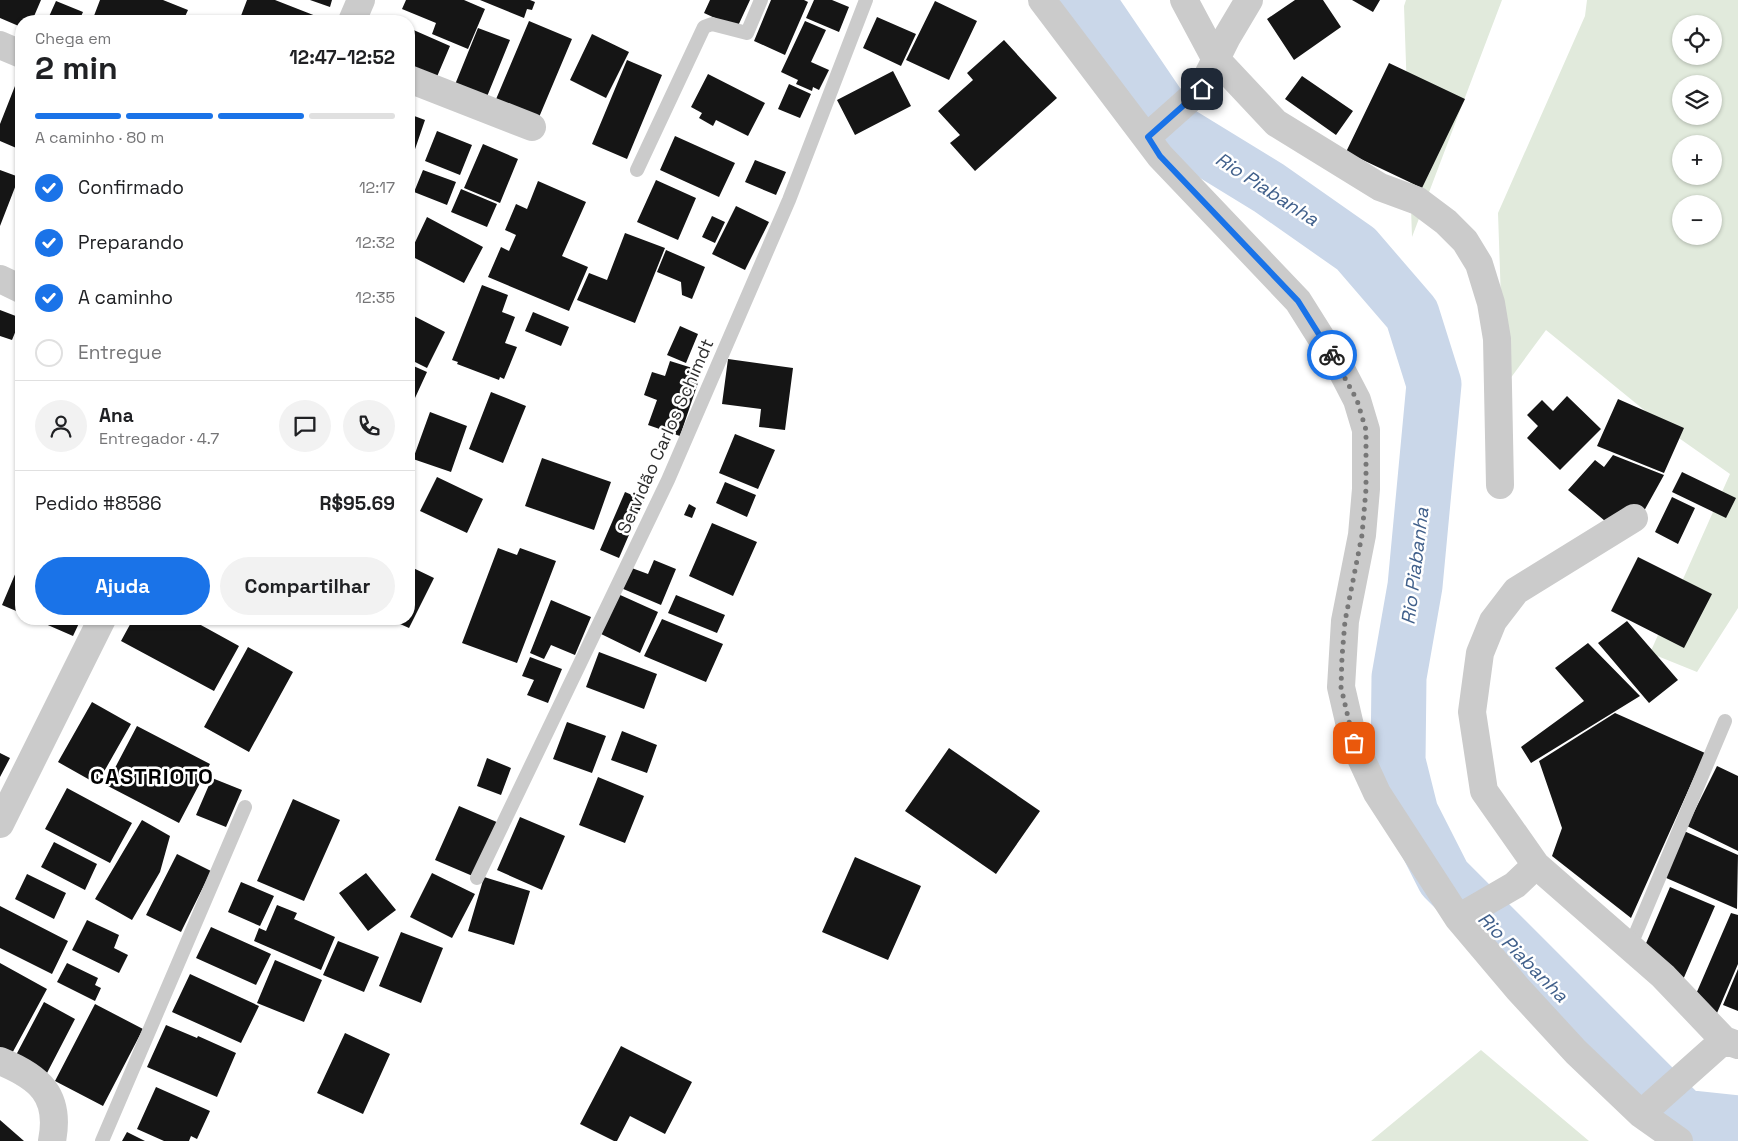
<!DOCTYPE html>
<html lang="pt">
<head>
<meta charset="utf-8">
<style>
  :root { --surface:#fff; --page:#f2f2f2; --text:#202124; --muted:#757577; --line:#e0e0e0; --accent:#1a73e8 }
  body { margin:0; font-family:"Space Grotesk",sans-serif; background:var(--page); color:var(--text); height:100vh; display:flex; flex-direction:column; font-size:19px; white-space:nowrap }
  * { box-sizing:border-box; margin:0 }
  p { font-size:16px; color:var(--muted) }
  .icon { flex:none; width:28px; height:28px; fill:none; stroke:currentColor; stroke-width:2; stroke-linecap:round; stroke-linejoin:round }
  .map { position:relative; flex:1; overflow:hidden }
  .panel { position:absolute; left:15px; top:15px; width:400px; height:610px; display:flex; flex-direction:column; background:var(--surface); border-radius:20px; box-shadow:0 1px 4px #0004 }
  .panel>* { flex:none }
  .controls { position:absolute; left:1672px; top:15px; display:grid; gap:10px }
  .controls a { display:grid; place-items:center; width:50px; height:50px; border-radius:50%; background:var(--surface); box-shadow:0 1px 4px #0004; font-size:25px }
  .pin { position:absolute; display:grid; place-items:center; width:42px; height:42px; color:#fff; margin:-21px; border-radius:10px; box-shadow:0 2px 8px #0006 }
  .courier { position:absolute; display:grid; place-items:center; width:50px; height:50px; margin:-25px; border:4px solid #1a73e8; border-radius:50%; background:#fff; color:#222; box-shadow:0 1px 6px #0007 }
  .overview em { font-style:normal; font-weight:700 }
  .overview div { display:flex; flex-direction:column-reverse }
  .overview { display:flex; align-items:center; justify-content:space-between; height:85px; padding:0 20px }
  h1 { font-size:32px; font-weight:700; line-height:38px }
  .bar { display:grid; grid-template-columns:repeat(4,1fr); gap:8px 5px; align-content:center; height:60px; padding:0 20px }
  .bar i { height:6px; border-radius:4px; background:var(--line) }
  .bar .on { background:var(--accent) }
  .bar p { grid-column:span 4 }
  .line { display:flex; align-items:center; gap:12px; padding:0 20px; border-top:1px solid var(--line) }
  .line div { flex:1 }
  .round { display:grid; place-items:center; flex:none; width:52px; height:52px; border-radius:26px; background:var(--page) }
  ol { padding:0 20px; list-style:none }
  li { display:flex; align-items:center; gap:15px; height:55px }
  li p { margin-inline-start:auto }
  li .icon { padding:5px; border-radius:50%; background:var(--accent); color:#fff; stroke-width:4 }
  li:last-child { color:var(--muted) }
  li i { width:28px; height:28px; border:2px solid var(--line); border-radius:50% }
  .cta { display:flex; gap:10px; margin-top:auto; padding:10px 20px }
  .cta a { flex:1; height:58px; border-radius:30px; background:var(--accent); color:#fff; font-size:20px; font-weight:700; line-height:58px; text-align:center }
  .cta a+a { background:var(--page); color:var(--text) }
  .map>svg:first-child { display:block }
  .green { fill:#e1eadc; fill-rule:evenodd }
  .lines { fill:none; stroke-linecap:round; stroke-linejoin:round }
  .river { stroke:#cad7e9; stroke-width:55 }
  .building { fill:#151515 }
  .service { stroke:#cbcbcb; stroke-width:14 }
  .minor { stroke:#cbcbcb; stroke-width:28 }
  .done { stroke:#777; stroke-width:5; stroke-dasharray:0 9 }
  .route { stroke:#1a73e8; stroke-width:6 }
  .labels { text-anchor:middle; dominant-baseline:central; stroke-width:5; stroke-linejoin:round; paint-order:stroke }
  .street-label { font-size:18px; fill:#2e2e2e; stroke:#fff }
  .water-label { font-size:19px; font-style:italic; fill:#41608b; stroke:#fff }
  .district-label { font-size:22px; font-weight:bold; letter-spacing:1px; fill:#000; stroke:#fff }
</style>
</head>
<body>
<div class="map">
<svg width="1738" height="1141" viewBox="0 0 1738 1141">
  <rect width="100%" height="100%" fill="#fff"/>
  <path class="green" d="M1406,0H1502L1412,237L1404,6Z
    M1587,0H1738V608L1697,672L1650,653L1730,474L1676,436L1546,330L1504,387L1498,213L1585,16ZM1681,24H1714V56H1681ZM1681,84H1714V116H1681ZM1681,144H1714V176H1681ZM1681,204H1714V236H1681Z
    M1481,1050L1589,1141H1371Z"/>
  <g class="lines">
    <path class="river" d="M1087,0L1176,131L1269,188L1356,249L1412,314L1434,384L1415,586L1399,677L1398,761L1411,813L1444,878L1683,1117L1738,1123"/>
  </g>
  <path class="building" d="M0,0H41L32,21H21V27L0,18Z
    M100,0H163L188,10L183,21H92Z
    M247,0H275L321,18L320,21H239Z
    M310,0H332L330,7Z
    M406,0H464L485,9L468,49L432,34L436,23L402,9Z
    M480,0H530L535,2L532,10L527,9L524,18Z
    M710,0H750L737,28L704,13Z
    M771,0H804L808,2L785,55L754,41Z
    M814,0H832L849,7L839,32L806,18Z
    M1295,0H1323L1341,27L1294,60L1267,19Z
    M1352,0H1380L1373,12Z
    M56,1L83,12L79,21H47Z
    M935,1L977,21L949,80L906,60Z
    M877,17L916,34L901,66L863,48Z
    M529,21L572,39L537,122L494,104Z
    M805,21L826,30L811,62L829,70L819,90L813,87L812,91L796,84L798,80L781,72Z
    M409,28L450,46L436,79L409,67Z
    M478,28L510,40L486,99L454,87Z
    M592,34L629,52L606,98L570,80Z
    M1004,40L1057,98L975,171L950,143L960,135L938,111L973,80L967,73Z
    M627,60L662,75L627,159L592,144Z
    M1389,63L1465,99L1422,188L1346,152Z
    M893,71L911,106L855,135L837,100Z
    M708,74L765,103L748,136L716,120L713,126L699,118L702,113L691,107Z
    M1302,76L1353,111L1336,135L1285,99Z
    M789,84L811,94L800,118L778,109Z
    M15,86L21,89V150L0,141V124Z
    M409,114L425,120L412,158L409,157Z
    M437,131L472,145L460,175L425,161Z
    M675,136L735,163L719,197L660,170Z
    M483,144L518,159L500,203L464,188Z
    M755,160L786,172L776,195L745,182Z
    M0,170L19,177L0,226Z
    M423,170L456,182L447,205L414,192Z
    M656,180L696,198L678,240L637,222Z
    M538,181L586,202L562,256L588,267L569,311L488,277L501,247L509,251L516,235L505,230L516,204L527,209Z
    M461,189L497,204L487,227L451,212Z
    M736,206L769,222L745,270L712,254Z
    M712,216L725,222L715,243L702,237Z
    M427,217L483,247L464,283L409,255Z
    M625,233L665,248L635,323L577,300L589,273L607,280Z
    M666,250L705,267L692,299L682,295L681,282L657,272Z
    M482,285L508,295L502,312L515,317L505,343L517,347L504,379L500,377L499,380L457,364L458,362L452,360Z
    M0,310L21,318L12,340L0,336Z
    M533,312L569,327L561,346L525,331Z
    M410,314L445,332L427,368L409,359Z
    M680,326L698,334L686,363L667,355Z
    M728,359L793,368L785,430L759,427L761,409L722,404Z
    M670,361L702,371L680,436L648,425L657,400L644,395L652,372L665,376Z
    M409,364L427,372L415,398L409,395Z
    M491,392L526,406L503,463L469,449Z
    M1567,396L1601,429L1560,470L1527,438L1538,426L1527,415L1542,400L1553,411Z
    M1618,399L1684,428L1664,473L1597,446Z
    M430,412L467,426L451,472L413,459Z
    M735,434L775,450L758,489L719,473Z
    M1613,455L1664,475L1644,511L1611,526L1568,490L1595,460L1604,467Z
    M542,458L611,482L594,530L525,506Z
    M1682,472L1736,498L1726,518L1672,492Z
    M437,477L483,499L467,533L420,511Z
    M725,482L756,495L747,517L716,503Z
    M625,492L644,500L619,558L600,550Z
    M1672,497L1695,508L1678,544L1655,532Z
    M689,504L696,508L692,518L684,515Z
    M712,523L757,542L733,596L689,576Z
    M498,548L517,555L520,548L556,561L517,663L462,643Z
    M1638,557L1712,594L1684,648L1611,611Z
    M654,560L676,569L661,605L621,588L629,567L648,574Z
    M19,565L21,566V613L2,605Z
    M409,566L434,578L409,628L389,619H409Z
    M618,594L658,612L640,653L599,633Z
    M676,595L725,615L717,633L668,613Z
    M551,600L591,617L575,655L551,645L544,659L530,653Z
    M34,619H81L73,636Z
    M133,619H190L239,646L214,691L121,641Z
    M662,619L723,644L706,682L644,656Z
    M1627,621L1678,680L1649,703L1598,643Z
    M1588,643L1640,696L1531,763L1521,747L1584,701L1555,668Z
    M248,647L293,672L249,752L204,727Z
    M599,652L657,674L644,709L586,687Z
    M530,657L562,669L548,703L527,695L534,680L522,676Z
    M92,702L131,724L97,784L58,762Z
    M1615,713L1705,753L1631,918L1552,856L1562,828L1539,761Z
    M567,722L606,736L592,773L553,759Z
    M137,726L210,764L179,823L106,785Z
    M622,731L657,745L647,773L611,760Z
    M949,748L1040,811L996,874L905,811Z
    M0,753L10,758L0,777Z
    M487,758L511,768L501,795L477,786Z
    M1717,766L1738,776V851L1687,826Z
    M598,777L644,796L625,843L579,825Z
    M212,778L242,790L226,827L196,815Z
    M67,788L132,823L110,863L45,829Z
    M293,799L340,820L304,901L257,881Z
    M459,806L499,823L475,877L435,860Z
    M520,817L565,836L542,890L497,870Z
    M142,820L170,836L160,872L132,920L95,899Z
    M1684,831L1738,855L1737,909L1664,877Z
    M54,842L97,864L85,890L41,867Z
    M177,854L211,871L181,932L146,915Z
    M855,857L921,886L888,960L822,932Z
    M366,873L396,910L368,931L339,893Z
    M432,873L475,894L452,938L410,917Z
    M27,874L66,893L54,919L15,899Z
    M484,877L530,891L514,945L468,931Z
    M241,882L274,896L260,926L228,912Z
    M1670,887L1715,906L1682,982L1644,948Z
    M277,905L297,913L294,919L335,937L321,970L254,941L259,928L266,931Z
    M0,906L68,941L52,974L0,948Z
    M1731,913L1738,915V964L1717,1013L1696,994Z
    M87,920L119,935L114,948L128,955L119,973L72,950Z
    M211,927L271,954L256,985L196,958Z
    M401,932L443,948L421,1003L379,986Z
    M338,941L379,957L364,992L323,975Z
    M275,960L322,980L304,1022L257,1003Z
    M0,963L47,989L9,1059L0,1054Z
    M67,963L98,978L95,985L101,988L95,1001L57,982Z
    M1738,969V1011L1723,1005Z
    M190,974L259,1006L241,1043L172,1012Z
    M44,1002L75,1019L47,1073L15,1057Z
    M95,1004L143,1029L103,1106L55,1081Z
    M166,1025L197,1038L198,1036L236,1053L217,1097L147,1067Z
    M345,1033L390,1054L363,1114L317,1093Z
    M621,1046L692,1082L665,1134L630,1116L617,1141H614L580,1124Z
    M156,1087L210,1111L197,1139L191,1136L189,1141H164L137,1129Z
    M0,1120L24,1141H0Z
    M127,1132L145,1141H122Z"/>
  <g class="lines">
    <path class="service" d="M637,170L704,27L712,24L747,33L761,0
      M477,878L668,480L789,200L866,0
      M1630,947L1725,721
      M102,1141L245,807"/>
    <path class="minor" d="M1042,0L1160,156L1298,301L1342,371L1357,400L1366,430V489L1362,535L1345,621L1341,687L1354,743L1377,793L1458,918L1518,989L1576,1052L1641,1114L1679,1141
      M1184,0L1215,58L1276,123L1380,187L1418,201L1446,222L1465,241L1479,264L1491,303L1497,339L1500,485
      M352,21L361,0
      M0,45L21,54
      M409,79L532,127
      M1147,137L1201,89L1227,37L1249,0
      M0,279L21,289
      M1634,518L1516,591L1493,621L1480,653L1472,712L1484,791L1536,865L1663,976L1724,1040L1738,1045
      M0,824L102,619
      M1458,918L1515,885L1536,865
      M0,1061C39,1077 61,1095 52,1141
      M1641,1114L1724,1040"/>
  </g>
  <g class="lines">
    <path class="done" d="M1332,355L1357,400L1366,430V489L1362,535L1345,621L1342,657L1341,687L1354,743"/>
    <path class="route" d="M1202,89L1148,137L1160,156L1298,301L1332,355"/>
  </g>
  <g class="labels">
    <g class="street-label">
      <text transform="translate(665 436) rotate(-66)">Servidão Carlos Schimdt</text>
    </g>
    <g class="water-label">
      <text transform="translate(1267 189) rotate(33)">Rio Piabanha</text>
      <text transform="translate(1415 566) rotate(-83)">Rio Piabanha</text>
      <text transform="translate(1523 957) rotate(45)">Rio Piabanha</text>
    </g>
    <g class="district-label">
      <text x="152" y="776">CASTRIOTO</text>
    </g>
  </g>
</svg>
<div class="controls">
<a><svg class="icon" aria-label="locate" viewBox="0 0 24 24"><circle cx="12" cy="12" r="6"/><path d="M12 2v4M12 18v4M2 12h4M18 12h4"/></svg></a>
<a><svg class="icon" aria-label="layers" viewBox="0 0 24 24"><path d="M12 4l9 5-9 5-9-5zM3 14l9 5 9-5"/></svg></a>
<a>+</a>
<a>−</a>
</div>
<div class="pin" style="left:1354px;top:743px;background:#ea580c"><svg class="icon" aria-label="bag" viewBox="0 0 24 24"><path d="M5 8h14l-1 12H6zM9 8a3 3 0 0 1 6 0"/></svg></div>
<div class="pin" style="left:1202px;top:89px;background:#1f2937"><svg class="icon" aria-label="home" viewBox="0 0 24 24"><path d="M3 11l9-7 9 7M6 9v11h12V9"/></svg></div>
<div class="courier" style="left:1332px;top:355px"><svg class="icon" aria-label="bike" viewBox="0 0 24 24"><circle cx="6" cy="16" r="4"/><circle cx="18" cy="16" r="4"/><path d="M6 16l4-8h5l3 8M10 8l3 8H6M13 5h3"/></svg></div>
<section class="panel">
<div class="overview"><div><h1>2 min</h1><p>Chega em</p></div><em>12:47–12:52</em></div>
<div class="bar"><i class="on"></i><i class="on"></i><i class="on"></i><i></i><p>A caminho · 80 m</p></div>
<ol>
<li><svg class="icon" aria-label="check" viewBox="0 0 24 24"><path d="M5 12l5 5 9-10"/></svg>Confirmado<p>12:17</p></li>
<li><svg class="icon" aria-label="check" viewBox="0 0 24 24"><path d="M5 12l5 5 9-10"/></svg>Preparando<p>12:32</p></li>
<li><svg class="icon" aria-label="check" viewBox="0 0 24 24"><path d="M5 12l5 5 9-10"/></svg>A caminho<p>12:35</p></li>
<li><i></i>Entregue</li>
</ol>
<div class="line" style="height:90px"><a class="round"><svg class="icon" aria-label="person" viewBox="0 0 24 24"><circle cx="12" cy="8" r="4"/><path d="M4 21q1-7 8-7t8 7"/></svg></a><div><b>Ana</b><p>Entregador · 4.7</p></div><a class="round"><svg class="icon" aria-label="chat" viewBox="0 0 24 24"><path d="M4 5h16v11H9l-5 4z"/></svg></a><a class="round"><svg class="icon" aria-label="phone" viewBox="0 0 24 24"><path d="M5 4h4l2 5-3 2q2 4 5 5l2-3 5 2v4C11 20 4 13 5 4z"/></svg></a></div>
<div class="line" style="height:65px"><div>Pedido #8586</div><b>R$95.69</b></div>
<div class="cta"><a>Ajuda</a><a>Compartilhar</a></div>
</section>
</div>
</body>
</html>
